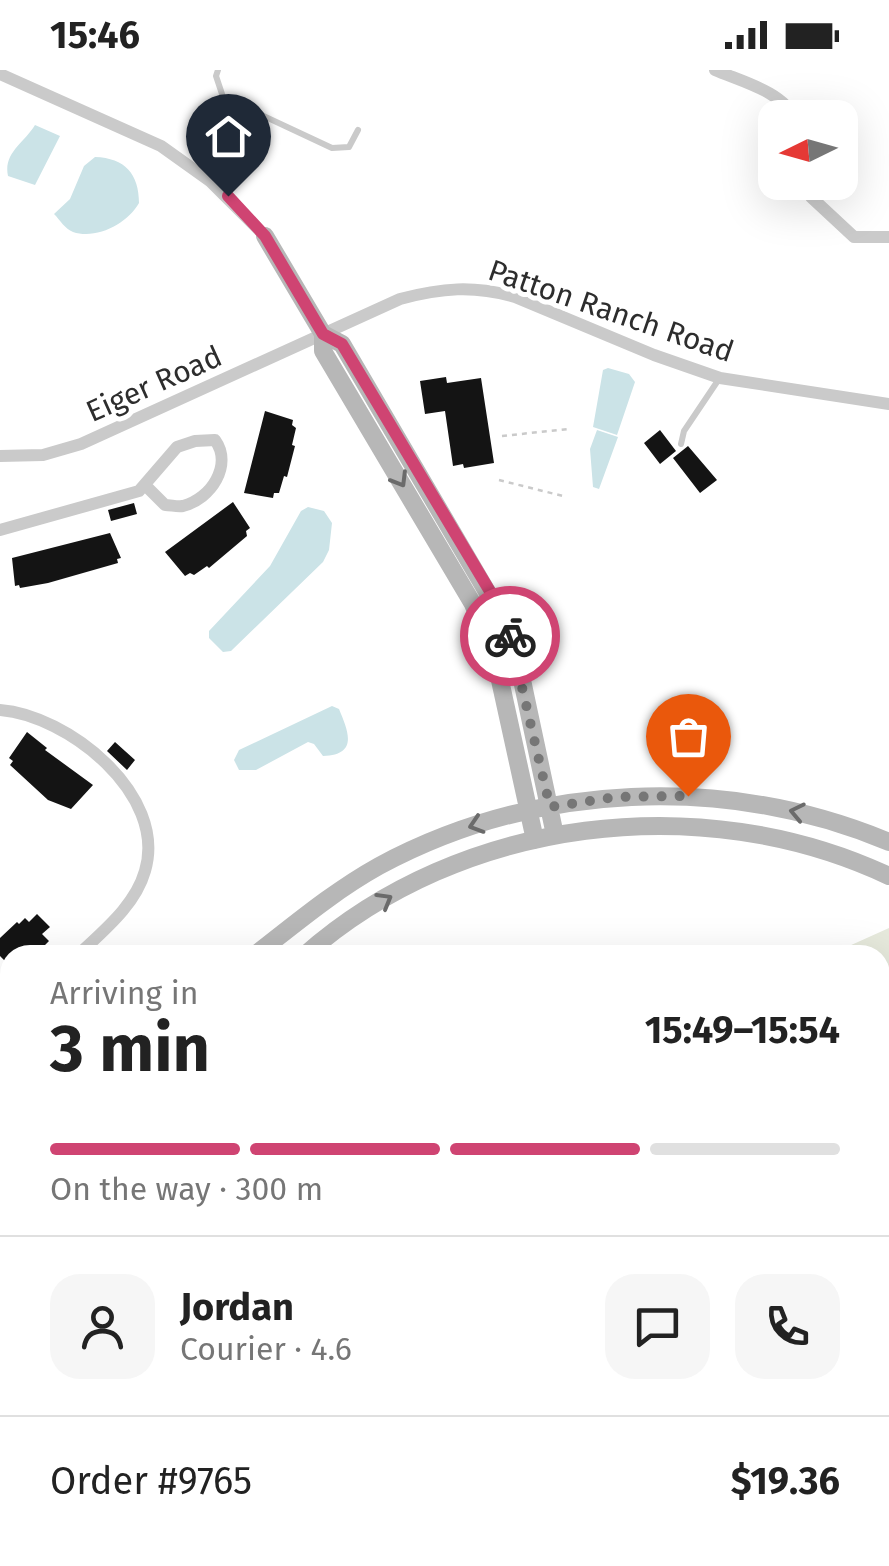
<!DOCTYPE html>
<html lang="en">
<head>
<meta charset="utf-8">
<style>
  :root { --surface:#fff; --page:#f6f6f6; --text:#222; --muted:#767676; --line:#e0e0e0; --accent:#cf4472 }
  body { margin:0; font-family:"Fira Sans",sans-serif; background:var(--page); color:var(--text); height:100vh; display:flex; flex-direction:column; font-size:38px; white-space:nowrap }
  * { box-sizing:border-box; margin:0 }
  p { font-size:32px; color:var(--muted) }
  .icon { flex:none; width:55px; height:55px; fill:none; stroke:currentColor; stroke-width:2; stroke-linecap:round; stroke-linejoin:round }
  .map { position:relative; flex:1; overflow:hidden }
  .side { position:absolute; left:0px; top:875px; width:890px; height:622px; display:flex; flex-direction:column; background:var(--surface); border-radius:30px 30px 0 0; box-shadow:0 10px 40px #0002 }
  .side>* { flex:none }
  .needle { width:65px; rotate:265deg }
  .fabs { position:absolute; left:758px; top:30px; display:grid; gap:20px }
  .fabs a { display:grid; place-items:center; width:100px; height:100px; border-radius:20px; background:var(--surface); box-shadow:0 10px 40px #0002; font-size:50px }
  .pin { position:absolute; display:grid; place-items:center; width:85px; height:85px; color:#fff; margin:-102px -42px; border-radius:50% 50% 50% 0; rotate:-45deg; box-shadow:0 0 10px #0007 }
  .pin .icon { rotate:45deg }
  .courier { position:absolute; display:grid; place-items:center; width:100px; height:100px; margin:-50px; border:8px solid #cf4472; border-radius:50%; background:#fff; color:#222; box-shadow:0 2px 12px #0007 }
  .overview em { font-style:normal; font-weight:700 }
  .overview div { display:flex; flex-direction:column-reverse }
  .overview { display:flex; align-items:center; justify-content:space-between; height:170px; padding:0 50px }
  h1 { font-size:65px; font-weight:700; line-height:75px }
  .bar { display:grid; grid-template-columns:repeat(4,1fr); gap:15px 10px; align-content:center; height:120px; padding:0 50px }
  .bar i { height:12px; border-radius:8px; background:var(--line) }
  .bar .active { background:var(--accent) }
  .bar p { grid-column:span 4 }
  .line { display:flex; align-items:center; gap:25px; padding:0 50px; border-top:2px solid var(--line) }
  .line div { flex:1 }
  .round { display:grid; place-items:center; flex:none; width:105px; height:105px; border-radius:30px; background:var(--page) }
  .status { display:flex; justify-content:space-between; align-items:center; height:70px; padding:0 50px; background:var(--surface); direction:ltr }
  .status svg { height:28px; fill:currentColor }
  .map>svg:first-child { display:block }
  .green { fill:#e6e9dc }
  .water { fill:#cbe3e7 }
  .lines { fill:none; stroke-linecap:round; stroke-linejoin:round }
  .stream { stroke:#cbe3e7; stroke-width:4 }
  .building { fill:#141414 }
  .path { stroke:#cacaca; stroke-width:2.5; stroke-dasharray:5 5; stroke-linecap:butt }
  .lane { stroke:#cacaca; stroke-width:6 }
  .street { stroke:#cacaca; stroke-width:12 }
  .secondary { stroke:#b7b7b7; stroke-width:18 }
  .oneway { stroke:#6b6b6b }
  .done { stroke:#767676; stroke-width:10; stroke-dasharray:0 18 }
  .route { stroke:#cf4472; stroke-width:12 }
  .labels { text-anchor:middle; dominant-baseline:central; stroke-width:10; stroke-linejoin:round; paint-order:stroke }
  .street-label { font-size:30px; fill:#2d2d2d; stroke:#fff }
</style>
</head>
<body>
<div class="status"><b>15:46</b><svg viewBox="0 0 49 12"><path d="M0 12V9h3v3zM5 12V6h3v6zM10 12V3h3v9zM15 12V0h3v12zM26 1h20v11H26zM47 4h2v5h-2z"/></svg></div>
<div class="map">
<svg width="889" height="1496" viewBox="0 0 889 1496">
  <rect width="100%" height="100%" fill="#fff"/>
  <path class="green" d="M889,858V1091L880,1096V885H829Z
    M10,1231V1488H144V1496H0V1241Z"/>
  <path class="water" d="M35,55L60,66L35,115L8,106C3,83 24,73 35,55Z
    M95,87C125,88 139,104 139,133C128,153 97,170 73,162C65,159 60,150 54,144L70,129L84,96Z
    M608,298L629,304L635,312L617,365L593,357L603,300Z
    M597,360L618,367L599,419L593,417L590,379Z
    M308,437L324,441L332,453L329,480L323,492L231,581L223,582L209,568V561L270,496L301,441Z
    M332,636L339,639C348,661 359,685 323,686L314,674L308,672L256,700H239L234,690L239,680Z"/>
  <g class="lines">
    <path class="stream" d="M880,993L889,988
      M0,1335L10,1327
      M688,1488L693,1496"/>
  </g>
  <path class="building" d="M446,307L447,313L481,308L494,393L464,398L463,394L453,396L445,341L425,344L420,311Z
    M265,341L293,350L292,355L296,358L292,375L295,376L287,407L284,406L279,423H274L273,428L244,423Z
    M660,360L676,381L660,394L644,373Z
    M688,376L717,410L700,423L673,388Z
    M233,432L250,458L246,461L247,466L209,498L207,496L194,505L190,503L185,506L165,482Z
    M134,433L137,444L111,451L108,440Z
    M110,463L121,488L117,489L118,493L48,513L20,518L19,515L15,516L12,488Z
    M27,662L47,678L45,680L93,715L71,739L48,730L10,695L13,691L9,688Z
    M115,672L135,690L127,700L107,681Z
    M37,844L50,857L42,864L49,871L35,885H10V896L0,886V868L17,852L19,854L25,848L29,852Z
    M889,1218V1311L885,1312L880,1290V1220Z"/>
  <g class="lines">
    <path class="path" d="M502,366L568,359
      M499,410L563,426
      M880,1138L889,1143
      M384,1488L385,1496
      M444,1488L457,1491
      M419,1496L431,1488"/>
    <path class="lane" d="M218,0L216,6L223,27L332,78L349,77L358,60
      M211,110L251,42
      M681,374L684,361L719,309
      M466,1488L469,1496"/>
    <path class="street" d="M715,0C740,11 784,22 794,48
      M0,4L161,76L210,111L265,166
      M808,112L811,127L854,167H889
      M0,386L43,385L81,374L400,229C441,218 474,215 515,227L654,285L720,308L889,334
      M0,460L139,421L177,377L195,371L215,370C233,395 211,429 183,436C177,437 171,435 165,435L145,415
      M0,640C67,645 168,724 145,801C135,836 103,861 78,885
      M0,951L10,948
      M880,1118L889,1113
      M256,1496L257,1488"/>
    <path class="secondary" d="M265,166L323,264V281L473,534L496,592L535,770
      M323,264L342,274L503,549L522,610L555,765
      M255,885C295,854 334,821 379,796C535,712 726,704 889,772
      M305,885C461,747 702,718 889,806
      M0,1148L10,1138
      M0,1190L10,1180"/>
  </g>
  <defs><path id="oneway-chevron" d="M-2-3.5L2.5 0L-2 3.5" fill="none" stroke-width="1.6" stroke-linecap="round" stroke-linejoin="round" transform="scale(2.5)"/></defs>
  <g class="oneway">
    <use href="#oneway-chevron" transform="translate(400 410) rotate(59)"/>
    <use href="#oneway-chevron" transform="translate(797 742) rotate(-168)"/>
    <use href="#oneway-chevron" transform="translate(476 755) rotate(162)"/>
    <use href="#oneway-chevron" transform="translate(385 830) rotate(-30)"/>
  </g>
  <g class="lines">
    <path class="done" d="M510,566L550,737L616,727L688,726"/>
    <path class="route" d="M228,126L265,166L323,264L342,274L494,528L510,566"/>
  </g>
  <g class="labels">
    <g class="street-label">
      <text transform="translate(611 241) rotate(19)">Patton Ranch Road</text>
      <text transform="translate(154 314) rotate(-24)">Eiger Road</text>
    </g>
  </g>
</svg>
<div class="fabs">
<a><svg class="needle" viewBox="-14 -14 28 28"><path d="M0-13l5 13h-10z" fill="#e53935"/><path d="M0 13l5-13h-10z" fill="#767676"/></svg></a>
</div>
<div class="pin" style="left:688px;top:726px;background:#ea580c"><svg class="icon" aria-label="bag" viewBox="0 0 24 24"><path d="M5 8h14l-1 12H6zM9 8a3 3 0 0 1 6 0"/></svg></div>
<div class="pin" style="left:228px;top:126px;background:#1f2937"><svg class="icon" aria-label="home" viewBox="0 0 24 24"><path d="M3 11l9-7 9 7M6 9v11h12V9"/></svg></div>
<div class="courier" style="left:510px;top:566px"><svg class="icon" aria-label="bike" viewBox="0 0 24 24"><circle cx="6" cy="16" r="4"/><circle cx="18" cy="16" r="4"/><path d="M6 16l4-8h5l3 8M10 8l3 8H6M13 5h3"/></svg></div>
<section class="side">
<div class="overview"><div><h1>3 min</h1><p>Arriving in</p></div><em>15:49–15:54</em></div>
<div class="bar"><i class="active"></i><i class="active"></i><i class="active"></i><i></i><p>On the way · 300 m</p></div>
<div class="line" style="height:180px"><a class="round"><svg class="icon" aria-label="person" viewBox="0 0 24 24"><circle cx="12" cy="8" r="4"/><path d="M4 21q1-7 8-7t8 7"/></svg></a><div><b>Jordan</b><p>Courier · 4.6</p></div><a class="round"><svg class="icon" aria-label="chat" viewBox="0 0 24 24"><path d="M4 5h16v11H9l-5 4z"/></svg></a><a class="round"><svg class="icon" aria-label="phone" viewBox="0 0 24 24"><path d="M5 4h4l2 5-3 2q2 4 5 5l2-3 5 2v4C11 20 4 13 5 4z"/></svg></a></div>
<div class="line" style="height:130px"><div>Order #9765</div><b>$19.36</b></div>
</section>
</div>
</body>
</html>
